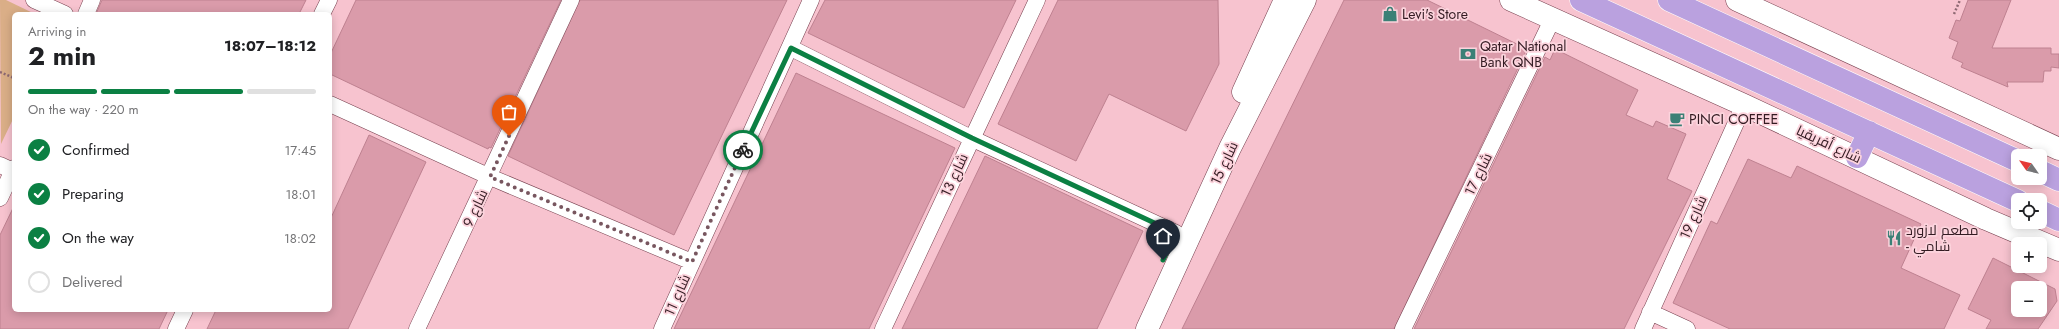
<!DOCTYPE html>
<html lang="en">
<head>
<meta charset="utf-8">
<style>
  :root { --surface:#fff; --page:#f6f6f6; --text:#202124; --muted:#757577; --line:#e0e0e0; --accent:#0b8043 }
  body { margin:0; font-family:Jost,Cairo,sans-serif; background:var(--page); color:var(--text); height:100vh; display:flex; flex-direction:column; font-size:15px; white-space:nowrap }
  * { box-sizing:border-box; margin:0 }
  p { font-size:13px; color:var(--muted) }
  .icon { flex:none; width:22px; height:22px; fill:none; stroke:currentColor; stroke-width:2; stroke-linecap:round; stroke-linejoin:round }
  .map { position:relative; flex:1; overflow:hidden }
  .panel { position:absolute; left:12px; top:12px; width:320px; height:300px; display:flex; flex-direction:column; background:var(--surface); border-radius:6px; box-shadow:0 2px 10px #0003 }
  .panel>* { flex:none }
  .needle { width:26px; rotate:304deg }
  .controls { position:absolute; left:2011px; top:149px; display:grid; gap:8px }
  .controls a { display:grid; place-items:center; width:36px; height:36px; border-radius:6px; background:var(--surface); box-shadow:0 2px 10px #0003; font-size:20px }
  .pin { position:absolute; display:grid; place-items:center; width:34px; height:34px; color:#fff; margin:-41px -17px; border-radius:50% 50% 50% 0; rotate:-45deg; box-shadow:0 0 4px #0007 }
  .pin .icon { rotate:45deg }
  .courier { position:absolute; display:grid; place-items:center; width:40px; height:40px; margin:-20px; border:3px solid #0b8043; border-radius:50%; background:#fff; color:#222; box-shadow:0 1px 5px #0007 }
  .summary em { font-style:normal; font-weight:700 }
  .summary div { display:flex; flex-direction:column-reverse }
  .summary { display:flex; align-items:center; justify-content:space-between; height:68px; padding:0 16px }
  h1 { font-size:26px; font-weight:700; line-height:30px }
  .bar { display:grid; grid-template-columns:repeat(4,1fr); gap:6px 4px; align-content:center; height:48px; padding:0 16px }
  .bar i { height:5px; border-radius:3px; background:var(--line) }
  .bar .selected { background:var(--accent) }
  .bar p { grid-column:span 4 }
  ol { padding:0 16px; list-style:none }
  li { display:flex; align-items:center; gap:12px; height:44px }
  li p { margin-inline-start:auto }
  li .icon { padding:4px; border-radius:50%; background:var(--accent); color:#fff; stroke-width:4 }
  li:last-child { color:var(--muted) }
  li i { width:22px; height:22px; border:2px solid var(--line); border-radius:50% }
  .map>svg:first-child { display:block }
  .green { fill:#daae87 }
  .building { fill:#da9baa; stroke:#be8190; fill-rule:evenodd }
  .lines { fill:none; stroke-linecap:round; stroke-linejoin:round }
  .street-casing { stroke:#77404f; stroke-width:17 }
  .secondary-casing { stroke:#77404f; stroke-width:23 }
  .highway-casing { stroke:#fff; stroke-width:23 }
  .path { stroke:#8d6872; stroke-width:2.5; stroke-dasharray:2 2; stroke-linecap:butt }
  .street { stroke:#fff; stroke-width:16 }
  .secondary { stroke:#fff; stroke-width:22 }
  .highway { stroke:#baa1df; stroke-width:22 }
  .done { stroke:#78565f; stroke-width:4; stroke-dasharray:0 7.2 }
  .route { stroke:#0b8043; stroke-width:5 }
  .labels { text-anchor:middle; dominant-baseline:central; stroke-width:3.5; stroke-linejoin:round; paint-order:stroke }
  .poi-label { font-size:14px; fill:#331b22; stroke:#fcd4dd; text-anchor:start }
  .street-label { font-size:14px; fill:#331b22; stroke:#fcd4dd }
</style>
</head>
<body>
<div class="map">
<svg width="2059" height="329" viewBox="0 0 2059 329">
  <rect width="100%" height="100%" fill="#f7c3cf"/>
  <path class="green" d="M0,0H6L35,14H14V117L1,144Z"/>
  <path class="building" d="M102,0H306L299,14H96Z
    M356,0H561L491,148L489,147L488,149L330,74V55Z
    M580,0H787L674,235L508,156Z
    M825,0H1016L964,108L808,33Z
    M1058,0H1218L1219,64L1186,131L1109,94L1076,161L998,124Z
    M1344,0H1427L1527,49L1394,329H1182Z
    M1968,0H2011L1992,48H2051V54H2059V68L2051,67V71H2044L2043,82H2007L2008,87L1961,67L1963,63L1952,58L1958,42L1949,38L1956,20L1960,21Z
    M1555,49L1638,90L1626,115L1653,127L1656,121L1686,134L1667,179L1692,191L1624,329H1414L1545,57L1550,60Z
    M796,73L955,148L894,276L869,329H674Z
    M369,135L426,162L348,329H207L216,310H330V220Z
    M985,156L1143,231L1097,329H902Z
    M1748,159L1791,178L1797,166L1921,224L1901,268L1960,295L1944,329H1730L1673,303L1711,221L1717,224Z
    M14,206V310H168L159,329H0V235Z
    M1993,258L2055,289L2057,301L2038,329H1986L1991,320L1968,309ZM2018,288H2040V310H2018Z"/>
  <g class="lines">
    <defs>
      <path id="street" d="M34,0L65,14
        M86,14L92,0
        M322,14L329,0
        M791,48L971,138L1176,233
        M330,104L490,177L692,262
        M0,165L13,171
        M0,198L14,168
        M1650,312L1687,329
        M176,329L185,310
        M417,329L571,0
        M662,329L811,0
        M883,329L1037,0
        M1403,329L1552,20
        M1643,329L1744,105"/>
      <path id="secondary" d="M1511,0L1744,105L1986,219L2059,250
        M1737,0L2059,149
        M1243,92L1285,0
        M1147,329L1230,148L1305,0"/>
      <path id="highway" d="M1581,0L2018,201
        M1669,0L2018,161
        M1857,157L1869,132
        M2040,171L2059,180
        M2040,211L2059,220"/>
    </defs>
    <use href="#street" class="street-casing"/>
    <use href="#secondary" class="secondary-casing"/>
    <use href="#highway" class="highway-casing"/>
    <path class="path" d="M1954,14L1960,0
      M0,72L14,78"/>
    <use href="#street" class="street"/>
    <use href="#secondary" class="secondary"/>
    <use href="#highway" class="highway"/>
  </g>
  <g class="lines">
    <path class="done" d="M509,136L490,177L692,262L743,150"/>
    <path class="route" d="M743,150L791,48L972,138L1176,233L1163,260"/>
  </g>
  <defs>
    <symbol id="shop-bare" viewBox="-9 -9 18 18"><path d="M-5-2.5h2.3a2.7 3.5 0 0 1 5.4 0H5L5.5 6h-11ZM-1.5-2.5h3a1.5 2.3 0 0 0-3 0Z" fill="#3b8076" stroke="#fcd4dd" stroke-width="2.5" paint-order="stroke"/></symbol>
    <symbol id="bank-bare" viewBox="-9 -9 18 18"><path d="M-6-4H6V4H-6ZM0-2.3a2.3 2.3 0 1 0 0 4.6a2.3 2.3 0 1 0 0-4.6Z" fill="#3b8076" stroke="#fcd4dd" stroke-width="2.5" paint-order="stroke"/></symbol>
    <symbol id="cafe-bare" viewBox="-9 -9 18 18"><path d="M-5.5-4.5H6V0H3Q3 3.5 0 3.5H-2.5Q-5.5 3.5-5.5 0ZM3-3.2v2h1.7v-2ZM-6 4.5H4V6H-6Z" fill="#3b8076" stroke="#fcd4dd" stroke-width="2.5" paint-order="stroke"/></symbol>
    <symbol id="restaurant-bare" viewBox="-9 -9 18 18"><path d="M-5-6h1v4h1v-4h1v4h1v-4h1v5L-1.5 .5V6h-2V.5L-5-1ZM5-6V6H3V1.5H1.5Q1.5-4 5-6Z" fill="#3b8076" stroke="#fcd4dd" stroke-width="2.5" paint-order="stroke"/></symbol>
  </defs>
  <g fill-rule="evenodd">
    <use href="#shop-bare" x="1379" y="3" width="22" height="22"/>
    <use href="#bank-bare" x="1457" y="43" width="22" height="22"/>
    <use href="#cafe-bare" x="1666" y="108" width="22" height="22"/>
    <use href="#restaurant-bare" x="1883" y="227" width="22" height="22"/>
  </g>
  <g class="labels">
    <g class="poi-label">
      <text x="1402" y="14">Levi's Store</text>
      <text x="1480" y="46">Qatar National<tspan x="1480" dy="16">Bank QNB</tspan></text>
      <text x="1689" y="119">PINCI COFFEE</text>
      <text x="1906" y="230">مطعم لازورد<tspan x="1906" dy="16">- شامي</tspan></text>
    </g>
    <g class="street-label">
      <text transform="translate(1829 144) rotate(25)">شارع أفريقيا</text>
      <text transform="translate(1224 163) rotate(-65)">شارع 15</text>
      <text transform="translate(1478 174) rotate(-64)">شارع 17</text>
      <text transform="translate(954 175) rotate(-65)">شارع 13</text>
      <text transform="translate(475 208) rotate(-65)">شارع 9</text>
      <text transform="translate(1693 217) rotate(-66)">شارع 19</text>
      <text transform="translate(677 295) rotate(-66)">شارع 11</text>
    </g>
  </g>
</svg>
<div class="controls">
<a><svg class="needle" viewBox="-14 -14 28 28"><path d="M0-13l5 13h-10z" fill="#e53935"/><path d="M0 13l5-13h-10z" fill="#757577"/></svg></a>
<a><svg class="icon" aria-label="locate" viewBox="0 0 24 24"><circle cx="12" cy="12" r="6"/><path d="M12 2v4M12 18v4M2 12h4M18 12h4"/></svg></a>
<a>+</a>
<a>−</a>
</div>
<div class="pin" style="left:509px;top:136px;background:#ea580c"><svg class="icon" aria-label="bag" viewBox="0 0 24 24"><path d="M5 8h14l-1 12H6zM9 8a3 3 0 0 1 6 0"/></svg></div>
<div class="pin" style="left:1163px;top:260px;background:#1f2937"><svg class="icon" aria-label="home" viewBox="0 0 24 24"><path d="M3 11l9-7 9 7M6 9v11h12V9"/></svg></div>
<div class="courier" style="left:743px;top:150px"><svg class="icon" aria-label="bike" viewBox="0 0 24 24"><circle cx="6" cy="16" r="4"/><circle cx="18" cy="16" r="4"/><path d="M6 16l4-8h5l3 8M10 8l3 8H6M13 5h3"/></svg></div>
<section class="panel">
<div class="summary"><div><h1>2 min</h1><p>Arriving in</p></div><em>18:07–18:12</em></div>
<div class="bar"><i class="selected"></i><i class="selected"></i><i class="selected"></i><i></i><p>On the way · 220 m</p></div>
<ol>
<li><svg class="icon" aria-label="check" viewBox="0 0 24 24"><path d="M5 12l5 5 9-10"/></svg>Confirmed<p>17:45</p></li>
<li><svg class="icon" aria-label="check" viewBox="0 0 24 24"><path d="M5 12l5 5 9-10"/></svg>Preparing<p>18:01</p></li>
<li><svg class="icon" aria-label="check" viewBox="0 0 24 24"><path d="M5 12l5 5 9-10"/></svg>On the way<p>18:02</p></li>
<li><i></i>Delivered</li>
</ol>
</section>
</div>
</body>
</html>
